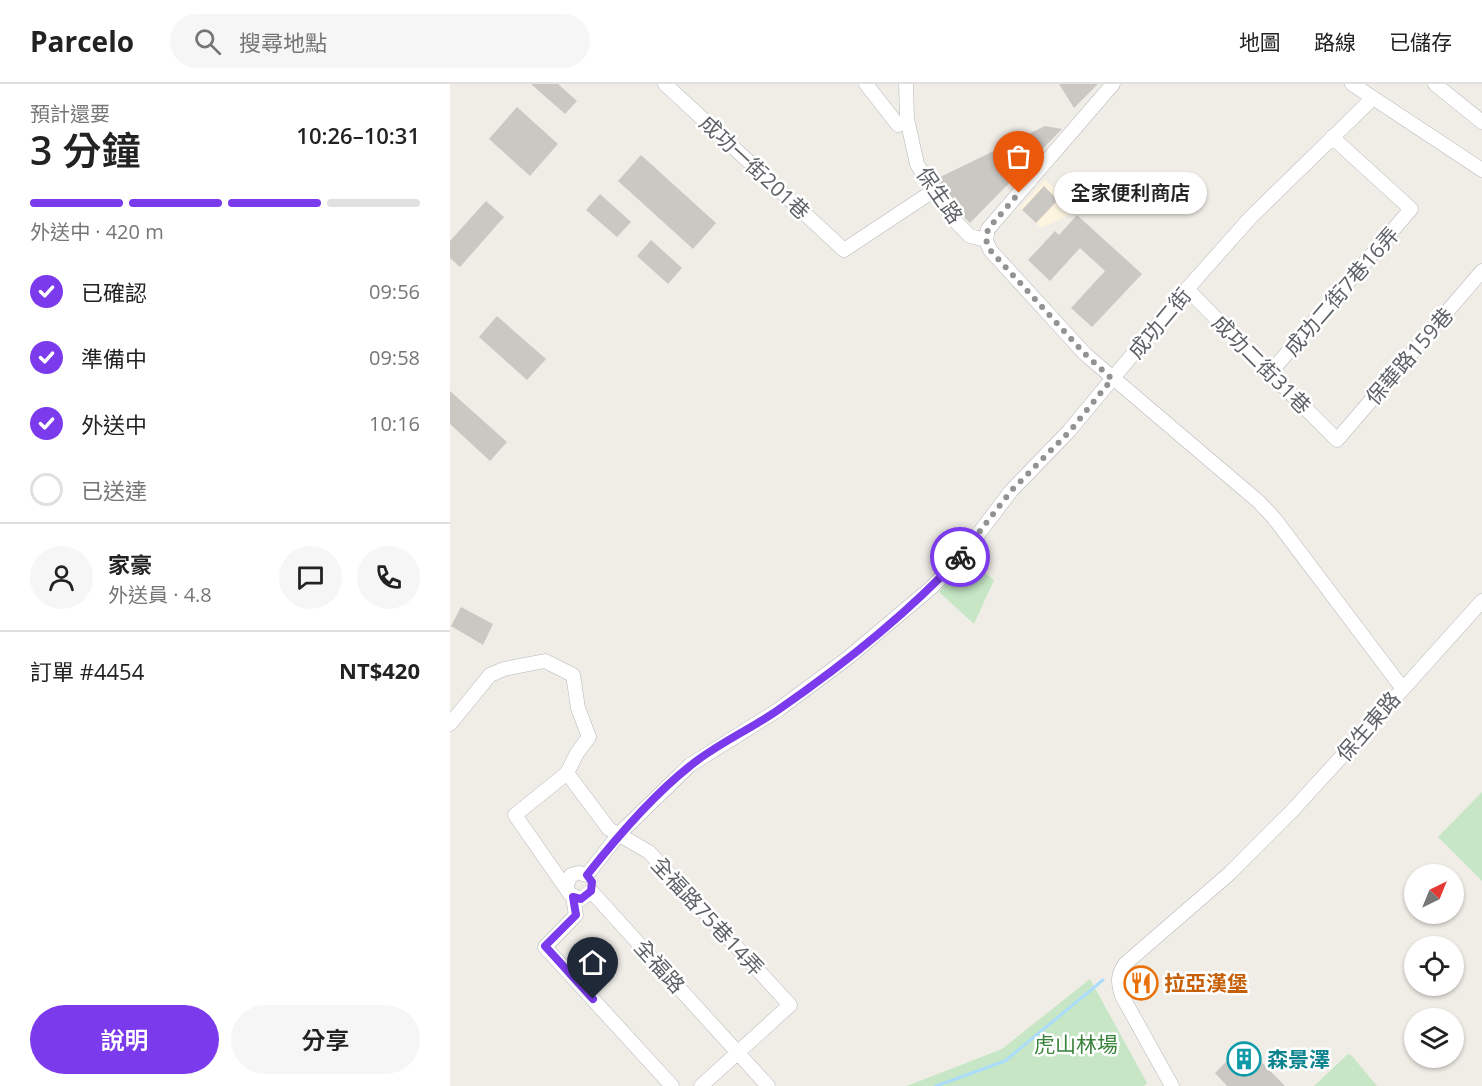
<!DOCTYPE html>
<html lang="zh-TW">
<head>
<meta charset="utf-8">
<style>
  :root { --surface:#fff; --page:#f6f6f6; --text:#222; --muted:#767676; --line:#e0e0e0; --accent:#7c3aed }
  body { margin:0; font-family:"Open Sans","Noto Sans TC",sans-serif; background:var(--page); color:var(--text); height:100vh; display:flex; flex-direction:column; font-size:22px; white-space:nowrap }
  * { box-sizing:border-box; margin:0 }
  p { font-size:20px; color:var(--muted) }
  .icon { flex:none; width:33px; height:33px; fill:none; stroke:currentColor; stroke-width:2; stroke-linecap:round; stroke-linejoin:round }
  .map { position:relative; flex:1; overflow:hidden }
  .side { display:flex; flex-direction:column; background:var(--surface); width:450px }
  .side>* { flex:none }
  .needle { width:39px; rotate:43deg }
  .fabs { position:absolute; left:954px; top:780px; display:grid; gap:12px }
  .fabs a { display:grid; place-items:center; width:60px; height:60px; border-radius:50%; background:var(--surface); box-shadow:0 2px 4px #0004; font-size:30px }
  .pin { position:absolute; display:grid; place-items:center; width:51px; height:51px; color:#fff; margin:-62px -26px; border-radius:50% 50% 50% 0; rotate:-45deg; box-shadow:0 0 6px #0007 }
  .pin .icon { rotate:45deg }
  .courier { position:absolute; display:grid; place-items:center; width:60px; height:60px; margin:-30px; border:4px solid #7c3aed; border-radius:50%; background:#fff; color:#222; box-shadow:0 2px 8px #0007 }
  .bubble { position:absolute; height:42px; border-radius:21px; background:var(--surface); box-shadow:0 2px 4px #0004; font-size:20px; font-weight:600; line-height:42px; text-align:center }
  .overview em { font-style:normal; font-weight:600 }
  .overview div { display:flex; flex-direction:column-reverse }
  .overview { display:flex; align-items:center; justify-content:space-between; height:102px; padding:0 30px }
  h1 { font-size:39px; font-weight:600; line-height:45px }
  .bar { display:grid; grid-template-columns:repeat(4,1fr); gap:9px 6px; align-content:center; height:72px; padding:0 30px }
  .bar i { height:8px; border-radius:4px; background:var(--line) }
  .bar .active { background:var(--accent) }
  .bar p { grid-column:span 4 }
  .line { display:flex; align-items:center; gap:15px; padding:0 30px; border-top:2px solid var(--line) }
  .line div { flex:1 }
  .round { display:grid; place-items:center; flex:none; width:63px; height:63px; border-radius:32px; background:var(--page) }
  ol { padding:0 30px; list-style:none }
  li { display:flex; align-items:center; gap:18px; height:66px }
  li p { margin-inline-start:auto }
  li .icon { padding:6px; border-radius:50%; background:var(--accent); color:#fff; stroke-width:4 }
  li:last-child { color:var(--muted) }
  li i { width:33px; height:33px; border:3px solid var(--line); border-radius:50% }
  .button { display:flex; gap:12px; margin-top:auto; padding:12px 30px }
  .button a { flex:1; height:69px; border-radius:36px; background:var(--accent); color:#fff; font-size:24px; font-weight:600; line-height:69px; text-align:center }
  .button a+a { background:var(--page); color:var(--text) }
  header { display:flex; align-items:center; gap:36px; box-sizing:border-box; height:84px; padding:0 30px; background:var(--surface); border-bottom:2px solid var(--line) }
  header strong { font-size:28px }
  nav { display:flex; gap:33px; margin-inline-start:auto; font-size:21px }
  .search { width:420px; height:54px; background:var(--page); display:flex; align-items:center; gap:15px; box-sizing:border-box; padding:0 21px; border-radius:33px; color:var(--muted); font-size:22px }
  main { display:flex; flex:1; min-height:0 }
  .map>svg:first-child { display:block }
  .commercial { fill:#fcf4df }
  .green { fill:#c6e6c5 }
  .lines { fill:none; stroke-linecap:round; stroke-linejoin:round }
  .stream { stroke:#abdcfb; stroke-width:3 }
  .building { fill:#cbc8c4 }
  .minor-casing { stroke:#b4b7bb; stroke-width:15 }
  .minor { stroke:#fff; stroke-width:14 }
  .done { stroke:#919393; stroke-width:6; stroke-dasharray:0 10.8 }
  .route { stroke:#7c3aed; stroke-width:8 }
  .labels { text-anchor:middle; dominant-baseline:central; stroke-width:5; stroke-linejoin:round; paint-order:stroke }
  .street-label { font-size:21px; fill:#5e6266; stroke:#fff }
  .food-label { font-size:21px; font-weight:bold; fill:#c56008; stroke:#fff; text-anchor:start }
  .park-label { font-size:21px; fill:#398239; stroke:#fff }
  .culture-label { font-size:21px; font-weight:bold; fill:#0d838f; stroke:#fff; text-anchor:start }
</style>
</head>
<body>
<header>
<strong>Parcelo</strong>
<div class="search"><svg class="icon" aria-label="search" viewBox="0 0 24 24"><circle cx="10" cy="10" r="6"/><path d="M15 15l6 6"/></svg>搜尋地點</div>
<nav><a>地圖</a><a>路線</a><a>已儲存</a></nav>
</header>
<main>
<section class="side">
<div class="overview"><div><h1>3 分鐘</h1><p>預計還要</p></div><em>10:26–10:31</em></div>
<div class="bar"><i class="active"></i><i class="active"></i><i class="active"></i><i></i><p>外送中 · 420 m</p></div>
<ol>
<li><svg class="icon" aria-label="check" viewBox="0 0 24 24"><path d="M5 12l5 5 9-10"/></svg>已確認<p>09:56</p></li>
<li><svg class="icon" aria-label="check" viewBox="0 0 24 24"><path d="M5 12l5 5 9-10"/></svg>準備中<p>09:58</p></li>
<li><svg class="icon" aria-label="check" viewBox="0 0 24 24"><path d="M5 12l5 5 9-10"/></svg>外送中<p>10:16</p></li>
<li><i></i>已送達</li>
</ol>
<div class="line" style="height:108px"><a class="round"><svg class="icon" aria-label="person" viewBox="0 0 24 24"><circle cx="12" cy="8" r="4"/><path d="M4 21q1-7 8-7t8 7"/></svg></a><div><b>家豪</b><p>外送員 · 4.8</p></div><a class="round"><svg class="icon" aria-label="chat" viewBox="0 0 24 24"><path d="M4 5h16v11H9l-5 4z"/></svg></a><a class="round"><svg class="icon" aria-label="phone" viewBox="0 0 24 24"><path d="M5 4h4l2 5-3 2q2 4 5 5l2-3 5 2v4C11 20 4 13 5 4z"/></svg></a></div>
<div class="line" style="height:78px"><div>訂單 #4454</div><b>NT$420</b></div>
<div class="button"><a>說明</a><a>分享</a></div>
</section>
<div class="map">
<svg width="1032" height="1002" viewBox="0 0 1032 1002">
  <rect width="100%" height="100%" fill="#f0ede7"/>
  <path class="commercial" d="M595,96L630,126L591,144L569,124Z"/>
  <path class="green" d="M517,475L544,496L524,540L489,508Z
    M1032,708V797L988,753Z
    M640,895L697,999L694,1002H457L552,965Z
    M898,970L902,972L927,1002H864Z"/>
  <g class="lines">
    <path class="stream" d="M486,1002L555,977L653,896"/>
  </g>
  <path class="building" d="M81,0H108L127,17L115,30Z
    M609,0H648L624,24Z
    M67,23L108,60L80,92L39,55Z
    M595,42L612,45L520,139L512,131L486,95Z
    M191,71L266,139L243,165L168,97Z
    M594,102L608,116L586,139L572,126Z
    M150,110L181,138L167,153L136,126Z
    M36,117L54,133L10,183L0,174V157Z
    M627,131L692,190L642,243L621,224L655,187L630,164L600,197L578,176L605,147L609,151Z
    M201,156L232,184L218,200L187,172Z
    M47,232L96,275L77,296L29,253Z
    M0,307L57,358L40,377L0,340Z
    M11,523L43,540L33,561L1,542Z
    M794,960L835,1002H777L765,989Z"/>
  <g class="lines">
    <defs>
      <path id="minor" d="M215,0L394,166L483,107
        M416,0L448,41L457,35L467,80L483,107L505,137L520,152L536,156
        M456,0L457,35
        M902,0L1032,86
        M985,0L1032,38
        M536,156L540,166L635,270L809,418L824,434L953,605L842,727L780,789L675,880C667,891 668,899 672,912L722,1002
        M536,156L538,145L663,0
        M737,205L887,356L1032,187
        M820,289L961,125L882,53
        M953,605L1032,517
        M0,640L40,591L54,585L95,577L123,591L128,624L139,653L127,669L117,689L65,731L120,810L131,815L141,807L318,1002
        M117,689L159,745L199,768L340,921L251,1002
        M120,810L116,803L121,791L129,789L137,791L169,750L240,681L328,626L399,573L482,503L514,469L561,407L619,347L737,205L801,133L923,14
        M123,813L126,831L95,863L222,1002"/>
    </defs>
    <use href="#minor" class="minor-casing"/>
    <use href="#minor" class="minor"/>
  </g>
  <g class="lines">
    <path class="done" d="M510,473L561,407L620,347L662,295L635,270L540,166L536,156L538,145L569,109"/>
    <path class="route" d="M143,915L95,862L126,831L123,813L131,815L141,807L142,798L137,791C167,753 202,712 240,682C265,661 301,645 328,626C393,581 456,531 510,473"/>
  </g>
  <defs>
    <symbol id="restaurant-ring" viewBox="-11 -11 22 22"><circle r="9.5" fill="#fff" stroke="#e8710a" stroke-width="1.5"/><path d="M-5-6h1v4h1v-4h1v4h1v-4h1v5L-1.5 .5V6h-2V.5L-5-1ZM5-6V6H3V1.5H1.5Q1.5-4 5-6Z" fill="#e8710a"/></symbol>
    <symbol id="building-ring" viewBox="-11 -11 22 22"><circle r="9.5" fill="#fff" stroke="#0f9aa8" stroke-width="1.5"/><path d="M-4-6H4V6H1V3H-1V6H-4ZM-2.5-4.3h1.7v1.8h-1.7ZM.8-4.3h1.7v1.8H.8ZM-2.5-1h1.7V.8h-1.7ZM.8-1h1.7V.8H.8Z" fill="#0f9aa8"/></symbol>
  </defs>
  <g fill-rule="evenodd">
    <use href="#restaurant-ring" x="672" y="880" width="38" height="38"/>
    <use href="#building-ring" x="775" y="956" width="38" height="38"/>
  </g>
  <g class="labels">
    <g class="street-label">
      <text transform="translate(305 83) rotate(43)">成功一街201巷</text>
      <text transform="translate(490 111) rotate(55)">保生路</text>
      <text transform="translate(891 207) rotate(-49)">成功二街7巷16弄</text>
      <text transform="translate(709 239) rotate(-50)">成功二街</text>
      <text transform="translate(959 272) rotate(-49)">保華路159巷</text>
      <text transform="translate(812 280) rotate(45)">成功二街31巷</text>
      <text transform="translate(918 642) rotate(-49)">保生東路</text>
      <text transform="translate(258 832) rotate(47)">全福路75巷14弄</text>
      <text transform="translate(210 882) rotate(48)">全福路</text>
    </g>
    <g class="food-label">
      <text x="714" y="899">拉亞漢堡</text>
    </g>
    <g class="park-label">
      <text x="626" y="960">虎山林場</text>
    </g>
    <g class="culture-label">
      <text x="817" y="975">森景澤</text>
    </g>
  </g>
</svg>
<div class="fabs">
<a><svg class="needle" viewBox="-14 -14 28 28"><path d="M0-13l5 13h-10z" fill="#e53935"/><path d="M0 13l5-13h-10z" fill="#767676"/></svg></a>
<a><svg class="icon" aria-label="locate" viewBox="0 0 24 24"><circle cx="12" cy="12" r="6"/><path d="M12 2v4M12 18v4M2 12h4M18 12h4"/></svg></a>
<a><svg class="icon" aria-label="layers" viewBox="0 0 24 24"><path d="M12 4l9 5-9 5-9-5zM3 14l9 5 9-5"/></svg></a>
</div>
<div class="pin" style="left:569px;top:109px;background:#ea580c"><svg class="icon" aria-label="bag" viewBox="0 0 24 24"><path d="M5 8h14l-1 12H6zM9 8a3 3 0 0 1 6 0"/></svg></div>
<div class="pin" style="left:143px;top:915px;background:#1f2937"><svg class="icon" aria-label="home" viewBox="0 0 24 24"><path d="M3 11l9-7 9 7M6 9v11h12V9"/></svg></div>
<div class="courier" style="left:510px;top:473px"><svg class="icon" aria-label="bike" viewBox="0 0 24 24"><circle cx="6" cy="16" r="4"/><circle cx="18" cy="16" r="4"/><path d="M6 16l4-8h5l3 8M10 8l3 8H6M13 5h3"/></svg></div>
<div class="bubble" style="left:604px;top:88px;width:153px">全家便利商店</div>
</div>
</main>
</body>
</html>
